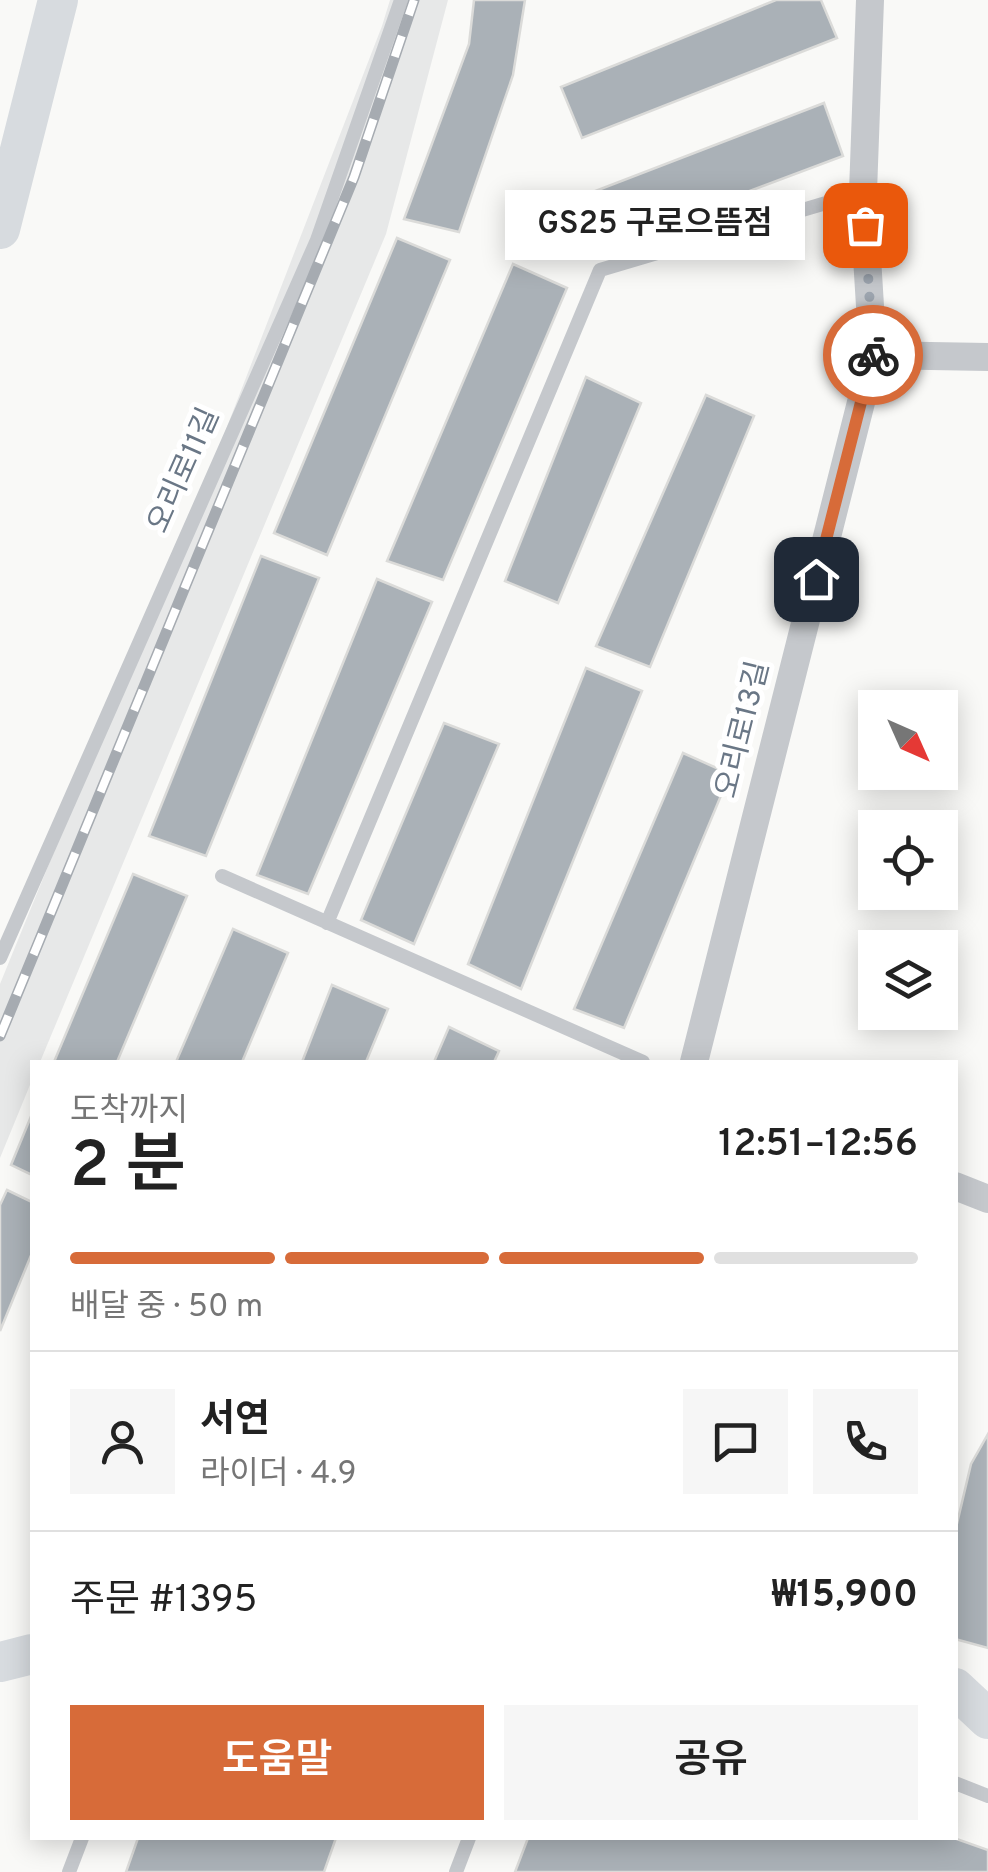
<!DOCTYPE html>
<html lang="ko">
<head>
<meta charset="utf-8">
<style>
  :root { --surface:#fff; --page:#f6f6f6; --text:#222; --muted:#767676; --line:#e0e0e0; --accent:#d76b39 }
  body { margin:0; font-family:Overpass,"Noto Sans KR",sans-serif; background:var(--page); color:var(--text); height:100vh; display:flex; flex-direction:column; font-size:38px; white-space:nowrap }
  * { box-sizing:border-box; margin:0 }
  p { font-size:32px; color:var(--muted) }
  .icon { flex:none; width:55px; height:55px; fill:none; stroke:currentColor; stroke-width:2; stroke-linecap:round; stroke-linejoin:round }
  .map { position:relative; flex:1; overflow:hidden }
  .side { position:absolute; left:30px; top:1060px; width:928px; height:780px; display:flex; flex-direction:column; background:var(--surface); border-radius:0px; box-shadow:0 5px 25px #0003 }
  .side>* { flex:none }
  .needle { width:65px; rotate:135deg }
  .buttons { position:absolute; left:858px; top:690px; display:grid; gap:20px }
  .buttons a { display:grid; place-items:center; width:100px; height:100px; border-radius:0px; background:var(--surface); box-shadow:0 5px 25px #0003; font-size:50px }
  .pin { position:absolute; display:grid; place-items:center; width:85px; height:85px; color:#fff; margin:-42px; border-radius:20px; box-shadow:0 5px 15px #0006 }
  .courier { position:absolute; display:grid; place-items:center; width:100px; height:100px; margin:-50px; border:8px solid #d76b39; border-radius:50%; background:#fff; color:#222; box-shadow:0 2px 12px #0007 }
  .bubble { position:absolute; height:70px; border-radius:0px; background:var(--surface); box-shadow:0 5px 25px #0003; font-size:32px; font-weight:600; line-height:70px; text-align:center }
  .head em { font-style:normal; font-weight:600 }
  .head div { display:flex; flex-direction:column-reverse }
  .head { display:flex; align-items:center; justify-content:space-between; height:170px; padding:0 40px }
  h1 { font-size:65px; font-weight:600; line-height:75px }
  .bar { display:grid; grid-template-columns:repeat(4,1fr); gap:15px 10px; align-content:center; height:120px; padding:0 40px }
  .bar i { height:12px; border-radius:8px; background:var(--line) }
  .bar .selected { background:var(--accent) }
  .bar p { grid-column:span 4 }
  .line { display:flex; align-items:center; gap:25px; padding:0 40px; border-top:2px solid var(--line) }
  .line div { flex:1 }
  .round { display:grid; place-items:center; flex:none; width:105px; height:105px; border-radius:0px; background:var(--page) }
  .action { display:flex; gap:20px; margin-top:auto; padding:20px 40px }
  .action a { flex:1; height:115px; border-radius:0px; background:var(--accent); color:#fff; font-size:40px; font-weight:600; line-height:115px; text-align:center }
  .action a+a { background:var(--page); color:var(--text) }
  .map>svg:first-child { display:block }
  .built { fill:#e7e8e8 }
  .building { fill:#aab1b7; stroke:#dbdbd9; stroke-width:2.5 }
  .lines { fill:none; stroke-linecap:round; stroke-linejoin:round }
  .lane { stroke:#c5c8cc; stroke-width:14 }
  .street { stroke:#c5c8cc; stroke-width:28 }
  .secondary { stroke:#d7dbdf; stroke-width:40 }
  .rail-casing { stroke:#a6abb1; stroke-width:11 }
  .rail { stroke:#fff; stroke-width:8; stroke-dasharray:22; stroke-linecap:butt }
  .done { stroke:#9ca4ae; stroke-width:10; stroke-dasharray:0 18 }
  .route { stroke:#d76b39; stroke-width:12 }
  .labels { text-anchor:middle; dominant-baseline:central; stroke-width:10; stroke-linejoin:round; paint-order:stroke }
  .street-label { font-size:30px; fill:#6a7786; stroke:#fff }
</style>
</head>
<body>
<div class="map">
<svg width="988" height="1872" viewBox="0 0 988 1872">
  <rect width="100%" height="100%" fill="#f9f9f7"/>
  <path class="built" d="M390,0H448L386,234L40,1062H32V1080L0,1158V984L218,450L382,26Z"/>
  <path class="building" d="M474,0H525L513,75L459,232L404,219L469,44Z
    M776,0H821L837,38L582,138L561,87Z
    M824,103L843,156L592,250L572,200Z
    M397,238L450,260L327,555L274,533Z
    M513,264L567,288L443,580L387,561Z
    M586,377L641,403L558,603L505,581Z
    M706,395L754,416L650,667L596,646Z
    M261,556L319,578L206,856L149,836Z
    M377,579L432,602L308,894L257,875Z
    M586,668L642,691L521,989L468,964Z
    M444,723L499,744L414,944L361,920Z
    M683,753L730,774L624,1028L574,1009Z
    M133,874L187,896L117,1062H54Z
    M233,929L288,953L242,1062H176Z
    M332,985L388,1009L366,1062H302Z
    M449,1027L499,1051L494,1062H434Z
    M32,1114V1175L11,1165Z
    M7,1190L32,1202V1253L0,1331V1205Z
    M988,1434V1648L955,1639V1532L971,1464Z
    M138,1838H336L324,1872H126Z
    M528,1838H954L988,1850V1872H515Z"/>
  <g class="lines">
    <path class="lane" d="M222,876L643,1062
      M327,923L600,270L863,192
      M0,958L317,240L401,0
      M955,1783L988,1796
      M69,1872L82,1838
      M456,1872L469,1838"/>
    <path class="street" d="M873,355L988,357
      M694,1062L873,355L863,192L870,0
      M955,1186L988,1199"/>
    <path class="secondary" d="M0,229L58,0
      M0,1662L32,1654
      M955,1688L988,1719"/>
    <defs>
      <path id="rail" d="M0,1036L354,177L414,0"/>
    </defs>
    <use href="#rail" class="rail-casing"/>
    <use href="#rail" class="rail"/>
  </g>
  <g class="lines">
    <path class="done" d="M865,225L873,355"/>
    <path class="route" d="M816,579L873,355"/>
  </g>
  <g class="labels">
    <g class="street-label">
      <text transform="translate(185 471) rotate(-66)">오리로11길</text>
      <text transform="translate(744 730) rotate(-76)">오리로13길</text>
    </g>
  </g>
</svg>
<div class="buttons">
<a><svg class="needle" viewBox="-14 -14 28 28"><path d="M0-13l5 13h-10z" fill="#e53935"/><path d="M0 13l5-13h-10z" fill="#767676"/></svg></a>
<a><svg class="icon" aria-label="locate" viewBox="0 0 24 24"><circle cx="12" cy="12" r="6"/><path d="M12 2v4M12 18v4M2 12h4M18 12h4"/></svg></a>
<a><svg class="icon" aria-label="layers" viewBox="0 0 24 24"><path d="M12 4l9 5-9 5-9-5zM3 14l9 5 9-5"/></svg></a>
</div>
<div class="pin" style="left:865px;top:225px;background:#ea580c"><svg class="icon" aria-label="bag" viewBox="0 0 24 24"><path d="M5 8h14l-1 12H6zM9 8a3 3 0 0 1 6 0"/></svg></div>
<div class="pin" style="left:816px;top:579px;background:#1f2937"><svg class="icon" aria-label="home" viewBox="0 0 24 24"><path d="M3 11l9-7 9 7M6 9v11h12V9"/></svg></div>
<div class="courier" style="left:873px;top:355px"><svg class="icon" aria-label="bike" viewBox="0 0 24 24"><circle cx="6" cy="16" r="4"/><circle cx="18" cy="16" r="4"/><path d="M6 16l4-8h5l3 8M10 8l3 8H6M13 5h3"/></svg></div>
<div class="bubble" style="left:505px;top:190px;width:300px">GS25 구로으뜸점</div>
<section class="side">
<div class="head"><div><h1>2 분</h1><p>도착까지</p></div><em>12:51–12:56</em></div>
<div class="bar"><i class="selected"></i><i class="selected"></i><i class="selected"></i><i></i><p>배달 중 · 50 m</p></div>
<div class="line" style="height:180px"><a class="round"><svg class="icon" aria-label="person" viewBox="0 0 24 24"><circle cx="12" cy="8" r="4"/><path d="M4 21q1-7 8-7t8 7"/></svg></a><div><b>서연</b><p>라이더 · 4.9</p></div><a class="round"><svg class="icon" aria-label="chat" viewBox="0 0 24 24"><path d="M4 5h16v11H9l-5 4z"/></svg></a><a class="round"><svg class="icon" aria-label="phone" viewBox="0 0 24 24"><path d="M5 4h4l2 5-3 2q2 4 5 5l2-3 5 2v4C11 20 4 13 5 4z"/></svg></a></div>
<div class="line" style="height:130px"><div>주문 #1395</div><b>₩15,900</b></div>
<div class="action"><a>도움말</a><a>공유</a></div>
</section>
</div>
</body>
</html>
